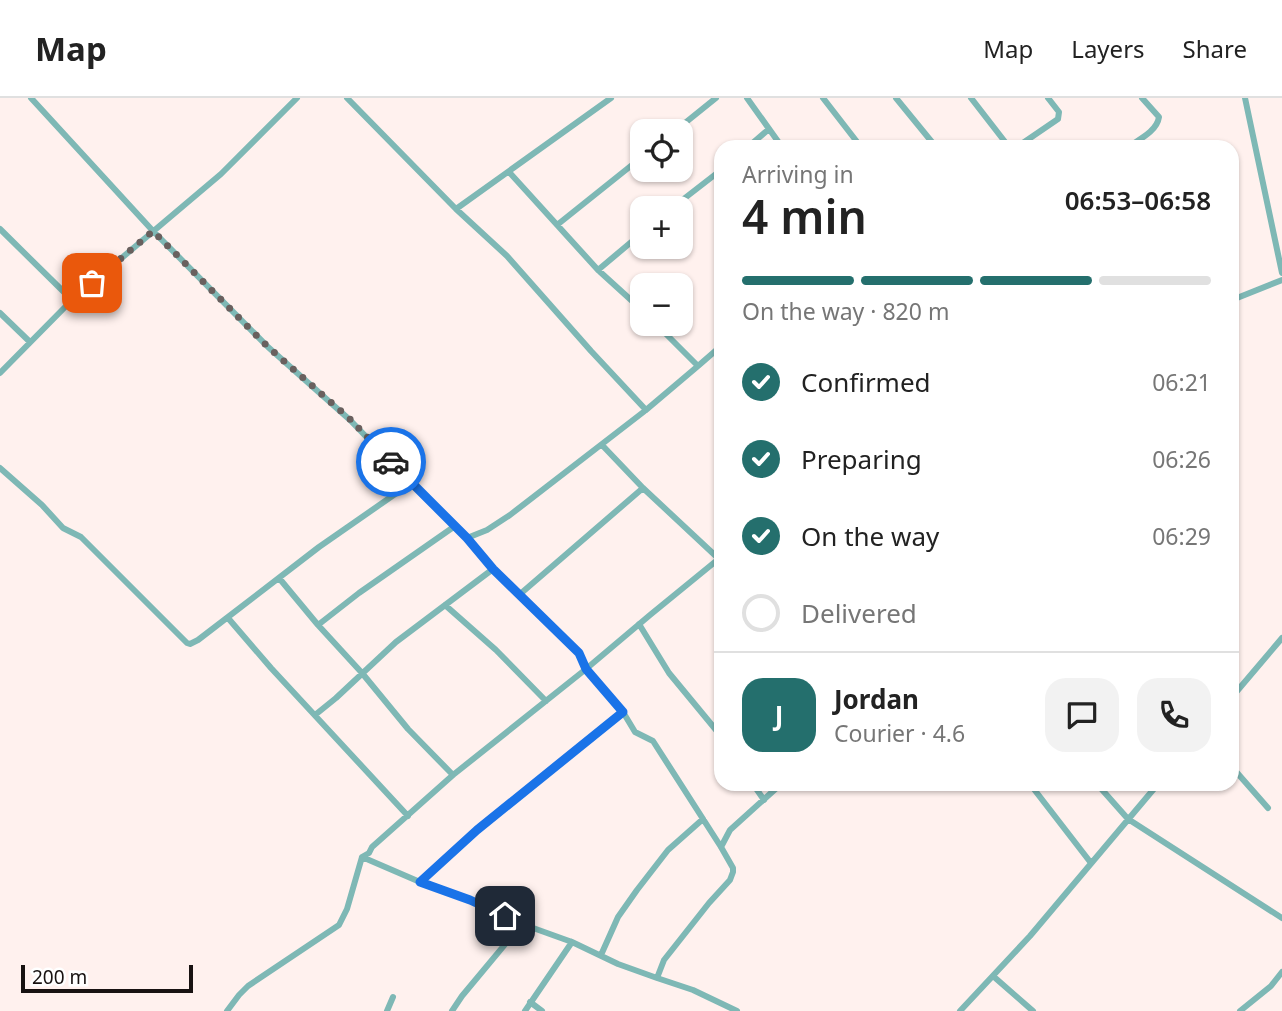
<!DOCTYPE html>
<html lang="en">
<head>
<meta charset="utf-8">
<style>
  :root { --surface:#fff; --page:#f2f2f2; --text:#222; --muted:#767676; --line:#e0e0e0; --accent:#246f6d }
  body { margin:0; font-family:"Noto Sans",sans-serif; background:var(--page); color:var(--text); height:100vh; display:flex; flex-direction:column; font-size:26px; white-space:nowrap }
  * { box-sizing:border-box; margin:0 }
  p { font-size:23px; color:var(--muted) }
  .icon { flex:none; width:38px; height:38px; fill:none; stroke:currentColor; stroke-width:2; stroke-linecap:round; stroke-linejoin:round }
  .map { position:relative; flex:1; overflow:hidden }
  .panel { position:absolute; left:714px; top:42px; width:525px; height:651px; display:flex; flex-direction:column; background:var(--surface); border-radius:21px; box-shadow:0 2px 5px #0004 }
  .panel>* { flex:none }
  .buttons { position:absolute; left:630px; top:21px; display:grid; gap:14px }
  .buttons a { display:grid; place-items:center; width:63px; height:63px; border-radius:14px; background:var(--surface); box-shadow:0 2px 5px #0004; font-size:35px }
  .scale { position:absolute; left:21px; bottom:18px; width:172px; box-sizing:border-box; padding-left:7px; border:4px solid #181211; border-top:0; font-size:19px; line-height:24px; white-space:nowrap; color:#181211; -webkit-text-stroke:5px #fff; paint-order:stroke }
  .pin { position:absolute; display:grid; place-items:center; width:60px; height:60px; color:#fff; margin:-30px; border-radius:14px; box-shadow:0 4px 10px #0006 }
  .courier { position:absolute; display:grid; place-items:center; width:70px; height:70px; margin:-35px; border:5px solid #1a73e8; border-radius:50%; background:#fff; color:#222; box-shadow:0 2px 9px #0007 }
  .head em { font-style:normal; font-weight:600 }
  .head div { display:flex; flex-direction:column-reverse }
  .head { display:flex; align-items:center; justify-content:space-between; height:119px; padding:0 28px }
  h1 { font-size:46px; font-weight:600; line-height:52px }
  .bar { display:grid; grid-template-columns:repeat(4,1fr); gap:10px 7px; align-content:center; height:84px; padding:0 28px }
  .bar i { height:9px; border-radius:5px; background:var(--line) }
  .bar .active { background:var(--accent) }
  .bar p { grid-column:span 4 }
  .line { display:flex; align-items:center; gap:18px; padding:0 28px; border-top:2px solid var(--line) }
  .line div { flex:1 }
  .round { display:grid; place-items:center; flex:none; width:74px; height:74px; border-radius:21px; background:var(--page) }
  ol { padding:0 28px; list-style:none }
  li { display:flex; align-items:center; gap:21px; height:77px }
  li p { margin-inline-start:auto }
  li .icon { padding:7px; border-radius:50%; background:var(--accent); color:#fff; stroke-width:4 }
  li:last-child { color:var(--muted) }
  li i { width:38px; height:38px; border:4px solid var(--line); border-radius:50% }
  header { display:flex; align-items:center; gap:42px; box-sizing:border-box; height:98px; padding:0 35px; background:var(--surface); border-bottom:2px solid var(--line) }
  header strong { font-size:33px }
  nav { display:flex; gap:38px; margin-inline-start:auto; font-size:24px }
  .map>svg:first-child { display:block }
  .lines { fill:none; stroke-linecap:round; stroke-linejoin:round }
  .minor { stroke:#7eb8b5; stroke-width:6 }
  .done { stroke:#69605e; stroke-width:7; stroke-dasharray:0 12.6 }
  .route { stroke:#1a73e8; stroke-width:9 }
</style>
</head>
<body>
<header>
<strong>Map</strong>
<nav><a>Map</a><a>Layers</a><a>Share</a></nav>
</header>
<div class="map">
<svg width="1282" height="913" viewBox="0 0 1282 913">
  <rect width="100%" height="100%" fill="#fff1ee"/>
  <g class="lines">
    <path class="minor" d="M31,0L153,133L268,249L350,322L411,385L467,440L493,471L579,555L586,571L623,614L635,634L653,643L721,749L733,770V774L730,782L709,805L664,862L657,880L693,892L737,913
      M347,0L456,111L611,0
      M747,0L782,49
      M823,0L861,49
      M896,0L936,49
      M971,0L1009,49
      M1245,0L1282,175
      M675,33L716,0
      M748,49L769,31
      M1017,49L1058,21L1059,14L1048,0
      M1128,49C1140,41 1157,33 1159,19L1142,0
      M509,74L598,172L642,212
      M672,110L721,72
      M456,111L507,158L591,253L646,312
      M557,127L642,59
      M0,131L72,202
      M598,172L642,135
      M1232,202L1282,182
      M0,215L30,244
      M698,268L721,248
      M0,275L72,202L221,76L297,0
      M602,347L643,390L719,461
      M0,370L42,407L63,430L81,439L187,545L190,546L198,542L319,449L411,385
      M467,440L487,432L510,417L646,312L698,268L656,226
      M279,480L318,527L362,575L408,631L453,677
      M519,497L643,390
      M445,507L496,552L546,603
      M228,520L271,570L408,718
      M639,526L669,575L721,638
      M318,527L359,495L455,428
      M1232,599L1282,540
      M315,617L336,600L396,544L493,471
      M1232,669L1268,710
      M753,686L764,702
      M1030,686L1091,765
      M1097,686L1128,721L1282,820
      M721,749L730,732L781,686
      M362,759L420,784L470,801L522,826L572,844L618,866L657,880
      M420,784L477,732L623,614
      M601,857L618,819L637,792L668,752L703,721
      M993,878L1033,913
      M530,904L542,913
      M227,913L239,897L248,888L339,827L347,811L362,759L369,755L372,749L453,677L586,571L650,517L721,459
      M387,913L393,899
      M452,913L462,898L522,826
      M525,913L572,844
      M960,913L1030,838L1158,686
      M1240,913L1271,888L1282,874"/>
  </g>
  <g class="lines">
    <path class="done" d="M92,185L153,133L268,249L350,321L391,364"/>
    <path class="route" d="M391,364L467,440L493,471L579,555L586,571L623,614L477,732L420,784L470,802L505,818"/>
  </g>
</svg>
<div class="buttons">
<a><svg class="icon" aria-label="locate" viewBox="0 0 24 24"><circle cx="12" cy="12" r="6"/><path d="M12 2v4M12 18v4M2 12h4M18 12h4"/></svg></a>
<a>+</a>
<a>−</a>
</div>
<div class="scale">200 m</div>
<div class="pin" style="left:92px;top:185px;background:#ea580c"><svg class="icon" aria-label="bag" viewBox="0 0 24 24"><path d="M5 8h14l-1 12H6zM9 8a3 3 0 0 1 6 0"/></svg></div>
<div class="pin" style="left:505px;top:818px;background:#1f2937"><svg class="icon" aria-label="home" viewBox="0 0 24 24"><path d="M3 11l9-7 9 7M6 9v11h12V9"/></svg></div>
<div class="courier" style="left:391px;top:364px"><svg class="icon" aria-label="car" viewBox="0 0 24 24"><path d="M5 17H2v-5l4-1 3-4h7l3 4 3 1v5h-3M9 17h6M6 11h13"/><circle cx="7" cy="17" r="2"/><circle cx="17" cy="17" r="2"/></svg></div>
<section class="panel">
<div class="head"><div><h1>4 min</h1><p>Arriving in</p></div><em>06:53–06:58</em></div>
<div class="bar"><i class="active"></i><i class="active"></i><i class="active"></i><i></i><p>On the way · 820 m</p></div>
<ol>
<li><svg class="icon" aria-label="check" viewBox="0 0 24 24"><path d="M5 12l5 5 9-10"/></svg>Confirmed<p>06:21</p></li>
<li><svg class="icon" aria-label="check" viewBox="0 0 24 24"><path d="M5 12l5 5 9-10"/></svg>Preparing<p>06:26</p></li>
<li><svg class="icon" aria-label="check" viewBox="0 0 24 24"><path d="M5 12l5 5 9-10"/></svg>On the way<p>06:29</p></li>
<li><i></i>Delivered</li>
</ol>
<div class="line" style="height:126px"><b class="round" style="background:var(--accent);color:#fff">J</b><div><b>Jordan</b><p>Courier · 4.6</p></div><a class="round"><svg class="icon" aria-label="chat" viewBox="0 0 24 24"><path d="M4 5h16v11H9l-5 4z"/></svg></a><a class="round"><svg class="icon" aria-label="phone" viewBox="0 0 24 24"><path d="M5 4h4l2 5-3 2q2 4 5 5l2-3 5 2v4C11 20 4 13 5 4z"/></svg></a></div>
</section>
</div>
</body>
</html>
